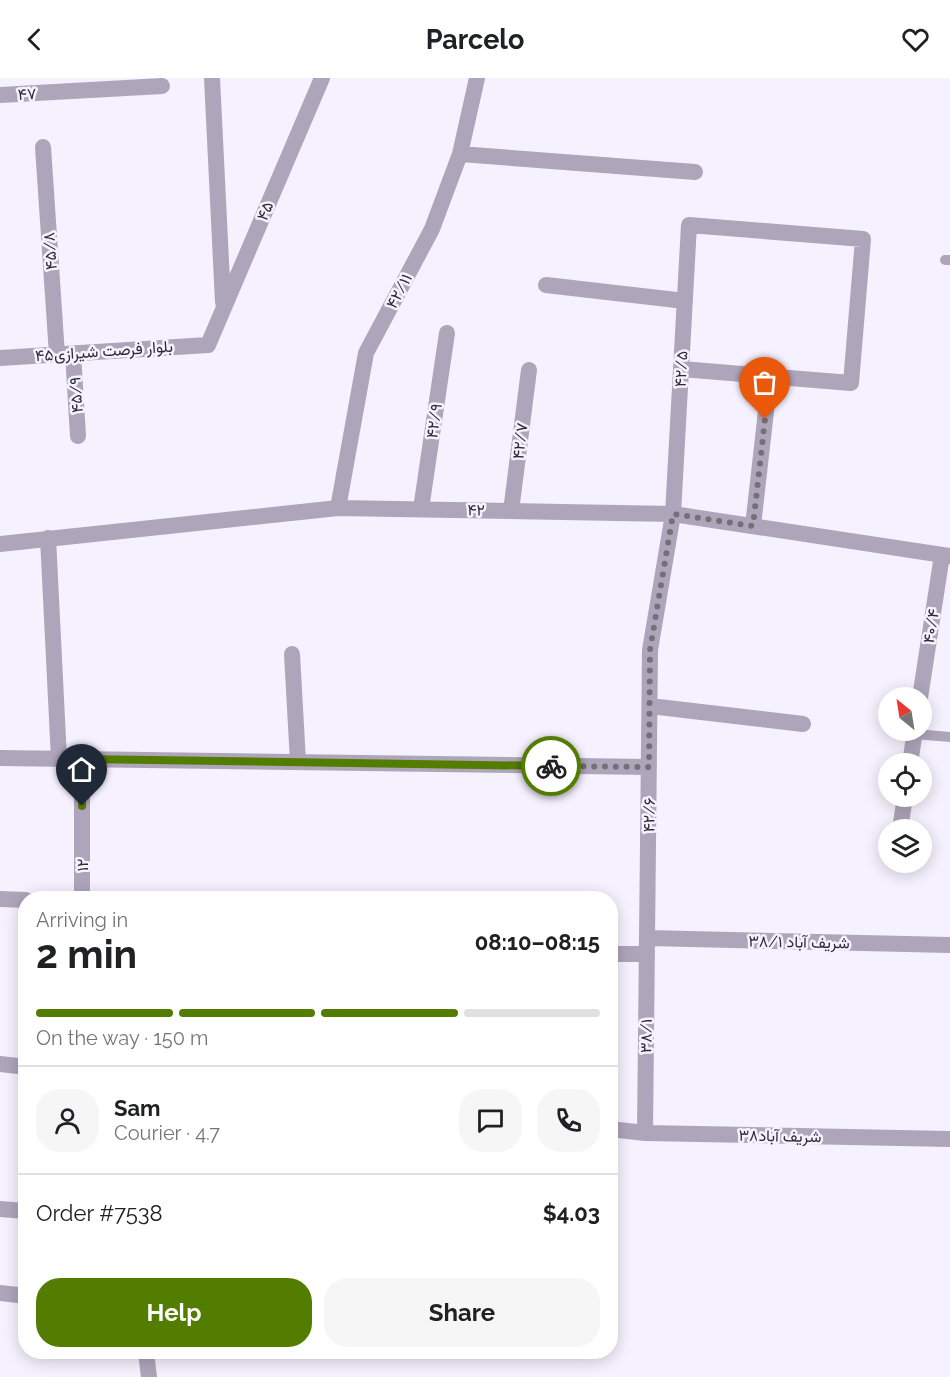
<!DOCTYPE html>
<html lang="en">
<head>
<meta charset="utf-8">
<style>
  :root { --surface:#fff; --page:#f6f6f6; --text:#202124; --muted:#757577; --line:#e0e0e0; --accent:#537d00 }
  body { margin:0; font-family:Raleway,Vazirmatn,sans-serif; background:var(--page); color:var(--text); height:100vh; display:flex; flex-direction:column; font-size:22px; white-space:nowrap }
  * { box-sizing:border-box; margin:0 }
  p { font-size:20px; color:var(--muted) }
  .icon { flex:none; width:33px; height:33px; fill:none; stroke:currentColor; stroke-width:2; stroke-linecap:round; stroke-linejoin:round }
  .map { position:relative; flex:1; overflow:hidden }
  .panel { position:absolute; left:18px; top:813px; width:600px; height:468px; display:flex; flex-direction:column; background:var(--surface); border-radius:24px; box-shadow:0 3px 15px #0003 }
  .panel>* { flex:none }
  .needle { width:39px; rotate:330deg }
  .buttons { position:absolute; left:878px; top:609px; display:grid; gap:12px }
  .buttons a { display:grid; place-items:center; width:54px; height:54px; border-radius:50%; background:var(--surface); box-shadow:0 3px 15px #0003; font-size:30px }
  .pin { position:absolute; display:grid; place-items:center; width:51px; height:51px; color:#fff; margin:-62px -26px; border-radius:50% 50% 50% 0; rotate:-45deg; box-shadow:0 0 6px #0007 }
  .pin .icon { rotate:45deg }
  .courier { position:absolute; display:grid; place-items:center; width:60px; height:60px; margin:-30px; border:4px solid #537d00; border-radius:50%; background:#fff; color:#222; box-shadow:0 2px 8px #0007 }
  .overview em { font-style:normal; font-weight:700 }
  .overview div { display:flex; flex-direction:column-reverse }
  .overview { display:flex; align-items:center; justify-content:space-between; height:102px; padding:0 18px }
  h1 { font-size:39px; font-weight:700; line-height:45px }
  .bar { display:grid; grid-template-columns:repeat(4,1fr); gap:9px 6px; align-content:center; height:72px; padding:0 18px }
  .bar i { height:8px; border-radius:4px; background:var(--line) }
  .bar .selected { background:var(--accent) }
  .bar p { grid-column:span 4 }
  .line { display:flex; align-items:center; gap:15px; padding:0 18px; border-top:2px solid var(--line) }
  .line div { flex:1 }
  .round { display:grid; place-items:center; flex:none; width:63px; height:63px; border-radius:24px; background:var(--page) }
  .button { display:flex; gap:12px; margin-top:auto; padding:12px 18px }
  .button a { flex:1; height:69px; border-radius:24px; background:var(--accent); color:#fff; font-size:24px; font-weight:700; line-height:69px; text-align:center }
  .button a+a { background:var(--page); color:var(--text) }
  header { display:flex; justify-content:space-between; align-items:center; height:78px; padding:0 18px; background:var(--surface); font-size:27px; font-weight:700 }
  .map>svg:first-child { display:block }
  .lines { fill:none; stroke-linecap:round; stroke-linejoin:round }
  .service { stroke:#afa5bb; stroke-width:10 }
  .minor { stroke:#afa5bb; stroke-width:16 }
  .done { stroke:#737078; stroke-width:6; stroke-dasharray:0 10.8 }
  .route { stroke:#537d00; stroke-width:8 }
  .labels { text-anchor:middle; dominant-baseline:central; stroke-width:5; stroke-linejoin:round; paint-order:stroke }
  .street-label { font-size:16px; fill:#2d2b30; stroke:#f6f1fe }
</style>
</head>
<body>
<header><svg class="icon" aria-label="back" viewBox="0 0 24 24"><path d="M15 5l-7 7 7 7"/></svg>Parcelo<svg class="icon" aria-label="heart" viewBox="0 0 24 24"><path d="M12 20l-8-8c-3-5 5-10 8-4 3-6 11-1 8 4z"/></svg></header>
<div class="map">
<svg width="950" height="1299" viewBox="0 0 950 1299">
  <rect width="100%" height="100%" fill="#f6f1fe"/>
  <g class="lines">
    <path class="service" d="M945,182H950
      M915,656L950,659"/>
    <path class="minor" d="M212,0L223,224
      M0,17L162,8
      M43,69L57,277
      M460,76L695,94
      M546,207L685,223
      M73,275L78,358
      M0,280L208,267L322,0
      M338,430L366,275L432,151L460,76L477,0
      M421,431L447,255
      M511,433L529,292
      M753,448L770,298
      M48,460L59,681
      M0,466L338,430L673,436L950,478
      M292,576L298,684
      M920,620L942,477
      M650,628L803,646
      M0,680L649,689
      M82,681V820
      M910,686L915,652
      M900,752L905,718
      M0,821L26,822
      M647,860L950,867
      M610,876H647
      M0,986L26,989
      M610,1051L645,1055L950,1061
      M645,1055L650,572L673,436L689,147L863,161L851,305L681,291
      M0,1131L26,1133
      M0,1215L26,1218
      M146,1274L149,1299"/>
  </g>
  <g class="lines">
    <path class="done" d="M551,688L649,689L650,572L673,436L753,448L765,341"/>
    <path class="route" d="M82,728V681L551,688"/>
  </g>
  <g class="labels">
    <g class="street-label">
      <text transform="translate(27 16) rotate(-3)">۴۷</text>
      <text transform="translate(265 133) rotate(-67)">۴۵</text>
      <text transform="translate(50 173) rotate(-94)">۴۵/۸</text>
      <text transform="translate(399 213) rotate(-62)">۴۲/۱۱</text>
      <text transform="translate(104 273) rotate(-4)">بلوار فرصت شیرازی۴۵</text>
      <text transform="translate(681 291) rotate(-87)">۴۲/۵</text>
      <text transform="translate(76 317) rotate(-94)">۴۵/۹</text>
      <text transform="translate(434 343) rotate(-82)">۴۲/۹</text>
      <text transform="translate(520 363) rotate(-83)">۴۲/۷</text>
      <text transform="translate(476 432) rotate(1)">۴۲</text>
      <text transform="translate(931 548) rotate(-81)">۴۰/۴</text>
      <text transform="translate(649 737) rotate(-89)">۴۲/۶</text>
      <text transform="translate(82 787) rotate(-90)">۱۲</text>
      <text transform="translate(799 864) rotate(1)">۳۸/۱ شریف آباد</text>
      <text transform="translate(646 958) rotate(-89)">۳۸/۱</text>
      <text transform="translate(780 1058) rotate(1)">شریف آباد۳۸</text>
    </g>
  </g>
</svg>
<div class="buttons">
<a><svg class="needle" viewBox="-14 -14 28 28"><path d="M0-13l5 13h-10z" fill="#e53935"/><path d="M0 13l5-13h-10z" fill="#757577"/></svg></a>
<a><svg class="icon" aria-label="locate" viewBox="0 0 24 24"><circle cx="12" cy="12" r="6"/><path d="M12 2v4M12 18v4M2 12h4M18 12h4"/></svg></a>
<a><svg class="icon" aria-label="layers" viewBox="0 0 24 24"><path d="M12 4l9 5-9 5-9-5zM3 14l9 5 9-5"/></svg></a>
</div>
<div class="pin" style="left:765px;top:341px;background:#ea580c"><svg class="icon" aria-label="bag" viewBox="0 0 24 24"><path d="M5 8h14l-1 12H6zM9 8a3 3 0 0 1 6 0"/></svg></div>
<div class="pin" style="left:82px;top:728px;background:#1f2937"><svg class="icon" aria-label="home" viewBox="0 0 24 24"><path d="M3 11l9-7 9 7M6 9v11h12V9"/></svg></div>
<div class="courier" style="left:551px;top:688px"><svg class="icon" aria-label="bike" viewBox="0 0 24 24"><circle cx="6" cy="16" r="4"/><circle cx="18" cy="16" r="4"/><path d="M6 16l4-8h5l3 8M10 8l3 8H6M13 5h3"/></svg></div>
<section class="panel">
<div class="overview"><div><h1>2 min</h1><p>Arriving in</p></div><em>08:10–08:15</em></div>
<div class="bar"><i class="selected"></i><i class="selected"></i><i class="selected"></i><i></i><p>On the way · 150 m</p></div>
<div class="line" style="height:108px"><a class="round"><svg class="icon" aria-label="person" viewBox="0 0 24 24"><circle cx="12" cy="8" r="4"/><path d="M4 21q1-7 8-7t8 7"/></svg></a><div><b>Sam</b><p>Courier · 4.7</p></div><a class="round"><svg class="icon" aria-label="chat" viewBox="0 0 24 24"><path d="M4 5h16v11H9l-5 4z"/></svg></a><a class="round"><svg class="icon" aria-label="phone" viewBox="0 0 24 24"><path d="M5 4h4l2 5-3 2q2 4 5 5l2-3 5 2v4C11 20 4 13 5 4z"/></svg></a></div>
<div class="line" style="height:78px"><div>Order #7538</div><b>$4.03</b></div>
<div class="button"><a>Help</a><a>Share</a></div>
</section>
</div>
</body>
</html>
